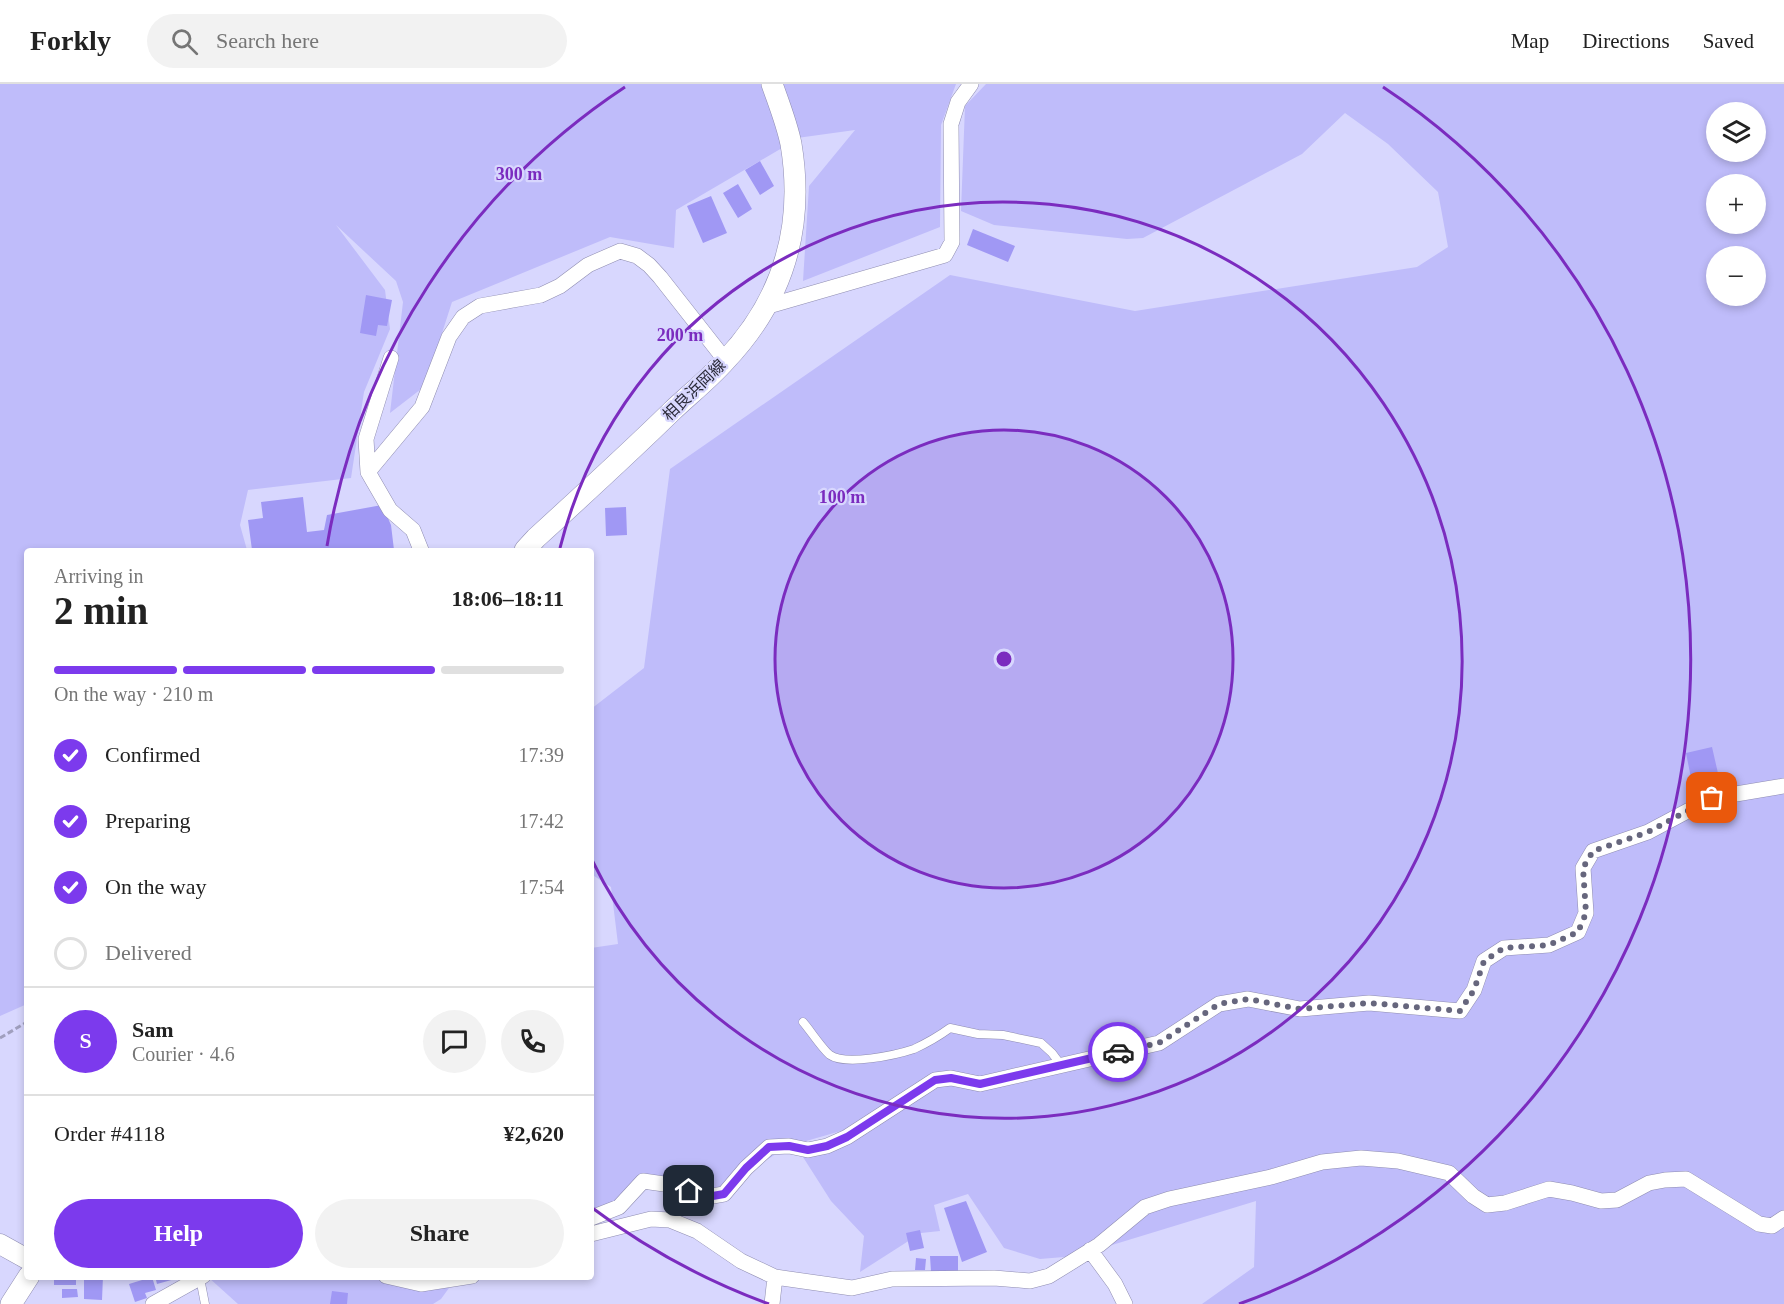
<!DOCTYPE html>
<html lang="en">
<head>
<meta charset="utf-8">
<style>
  :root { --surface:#fff; --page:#f2f2f2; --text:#222; --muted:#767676; --line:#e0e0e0; --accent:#7c3aed }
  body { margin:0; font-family:"Times New Roman","Noto Sans JP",serif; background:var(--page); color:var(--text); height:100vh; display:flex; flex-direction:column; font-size:22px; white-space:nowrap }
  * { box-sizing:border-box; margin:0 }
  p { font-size:20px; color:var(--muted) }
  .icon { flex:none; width:33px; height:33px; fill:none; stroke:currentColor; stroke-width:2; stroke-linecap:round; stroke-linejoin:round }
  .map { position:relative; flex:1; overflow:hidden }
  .details { position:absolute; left:24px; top:464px; width:570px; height:732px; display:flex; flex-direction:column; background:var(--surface); border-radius:6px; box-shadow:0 3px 9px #0003 }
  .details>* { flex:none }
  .fabs { position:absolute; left:1706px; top:18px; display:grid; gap:12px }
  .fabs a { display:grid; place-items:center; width:60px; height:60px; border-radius:50%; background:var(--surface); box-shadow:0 3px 9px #0003; font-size:30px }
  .pin { position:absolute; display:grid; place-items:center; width:51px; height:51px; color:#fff; margin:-26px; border-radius:12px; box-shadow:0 3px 9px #0006 }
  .courier { position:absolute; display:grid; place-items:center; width:60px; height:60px; margin:-30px; border:4px solid #7c3aed; border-radius:50%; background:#fff; color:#222; box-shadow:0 2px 8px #0007 }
  .headline em { font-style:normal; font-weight:700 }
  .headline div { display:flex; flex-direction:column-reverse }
  .headline { display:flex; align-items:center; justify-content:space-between; height:102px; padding:0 30px }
  h1 { font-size:39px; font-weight:700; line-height:45px }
  .bar { display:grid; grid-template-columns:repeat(4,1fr); gap:9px 6px; align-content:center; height:72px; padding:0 30px }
  .bar i { height:8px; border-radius:4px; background:var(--line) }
  .bar .active { background:var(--accent) }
  .bar p { grid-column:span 4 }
  .line { display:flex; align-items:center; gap:15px; padding:0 30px; border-top:2px solid var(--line) }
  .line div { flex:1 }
  .round { display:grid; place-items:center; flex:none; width:63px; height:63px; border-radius:32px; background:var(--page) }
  ol { padding:0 30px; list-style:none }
  li { display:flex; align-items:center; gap:18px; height:66px }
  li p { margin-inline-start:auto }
  li .icon { padding:6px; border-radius:50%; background:var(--accent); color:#fff; stroke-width:4 }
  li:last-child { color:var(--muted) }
  li i { width:33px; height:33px; border:3px solid var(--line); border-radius:50% }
  .primary-button { display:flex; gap:12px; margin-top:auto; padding:12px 30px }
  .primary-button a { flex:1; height:69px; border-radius:36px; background:var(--accent); color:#fff; font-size:24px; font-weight:700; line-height:69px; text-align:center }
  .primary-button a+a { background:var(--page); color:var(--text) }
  header { display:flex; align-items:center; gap:36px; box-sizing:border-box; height:84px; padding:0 30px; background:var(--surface); border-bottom:2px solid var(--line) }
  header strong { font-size:28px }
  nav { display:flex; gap:33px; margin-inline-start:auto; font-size:21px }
  .search { width:420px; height:54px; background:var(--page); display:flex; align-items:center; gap:15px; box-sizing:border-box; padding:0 21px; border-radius:33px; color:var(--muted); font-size:22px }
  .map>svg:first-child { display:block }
  .green { fill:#bfbcfa; fill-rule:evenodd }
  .building { fill:#a098f4 }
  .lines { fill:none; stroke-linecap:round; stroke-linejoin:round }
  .service-casing { stroke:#8f8db1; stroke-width:9 }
  .minor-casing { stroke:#8f8db1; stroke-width:16 }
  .tertiary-casing { stroke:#8f8db1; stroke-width:21 }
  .secondary-casing { stroke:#8f8db1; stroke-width:22 }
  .path { stroke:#a09fbe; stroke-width:3; stroke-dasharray:6 3; stroke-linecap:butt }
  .service { stroke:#fff; stroke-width:8 }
  .minor { stroke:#fff; stroke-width:15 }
  .tertiary { stroke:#fff; stroke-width:20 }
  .secondary { stroke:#fff; stroke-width:21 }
  .done { stroke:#66667d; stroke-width:6; stroke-dasharray:0 10.8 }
  .route { stroke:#7c3aed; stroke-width:8 }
  .ring { fill:none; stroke:#7b2cbf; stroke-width:3 }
  .labels { text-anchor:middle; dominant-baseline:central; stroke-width:4.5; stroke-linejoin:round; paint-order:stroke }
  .street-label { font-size:16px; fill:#292937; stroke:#d8d7fe }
  .centre { fill:#7b2cbf; stroke:#d8d7fe; stroke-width:3 }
  .ring-label { font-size:18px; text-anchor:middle; font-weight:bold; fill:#7b2cbf; stroke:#d8d7fe; stroke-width:4.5; stroke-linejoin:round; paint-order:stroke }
</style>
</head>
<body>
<header>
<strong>Forkly</strong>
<div class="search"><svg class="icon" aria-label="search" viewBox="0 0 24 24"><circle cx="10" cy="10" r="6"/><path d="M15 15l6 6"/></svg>Search here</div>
<nav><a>Map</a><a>Directions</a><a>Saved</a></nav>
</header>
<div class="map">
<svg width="1784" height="1220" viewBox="0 0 1784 1220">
  <rect width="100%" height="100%" fill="#d8d7fe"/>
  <path class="green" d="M0,0H772L794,57L676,126L674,164L610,153L452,218L425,302L390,329L403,218L396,197L336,141L385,206L390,245L364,308L351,394L248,406L240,441L247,466H27V920L0,932Z
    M775,0H956L941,41L940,143L803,197L809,102L855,46L797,54Z
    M986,0H1784V1220H1202L1254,1183L1256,1117L1076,1172L1040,1175L1004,1164L968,1110L934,1121L940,1147L921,1149L860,1188L864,1152L831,1117L803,1073L865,1040L789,1062L707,1113L643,1097L591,1138V864L618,860L611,803L591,790V625L644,584L670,385L950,191L1135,227L1417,183L1448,163L1438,108L1388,60L1345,29L1302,70L1143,154L1127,155L994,141L961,127L965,22ZM1716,28H1755V68H1716ZM1716,100H1755V140H1716ZM1716,172H1755V212H1716Z
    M208,1193H457L441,1215L433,1220H238Z"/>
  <path class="building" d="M760,77L774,102L760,111L745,86Z
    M738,100L752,125L738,134L723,109Z
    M711,112L727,149L703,159L687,122Z
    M973,145L1015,162L1008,178L967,161Z
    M366,211L392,216L387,242L378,241L376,252L360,249Z
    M303,413L307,448L324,446L327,431L382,421L391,441L394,466H252L248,436L263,434L261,418Z
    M626,423L627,451L606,452L605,424Z
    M1712,663L1720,698L1693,704L1686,669Z
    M966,1117L987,1168L962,1178L944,1124Z
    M920,1146L924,1164L910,1167L906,1149Z
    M930,1172H958V1187L931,1188Z
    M916,1174L926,1175L925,1186H915Z
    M54,1192H76V1201H54Z
    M84,1192H103L102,1216L84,1215Z
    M155,1192H174L175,1195L157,1200Z
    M152,1193L156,1206L145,1209L147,1214L135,1218L129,1200Z
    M62,1205H77L78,1213L62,1214Z
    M332,1207L348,1209L347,1220H330Z"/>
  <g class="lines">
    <defs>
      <path id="service" d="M803,938C810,946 823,966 830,971C846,982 896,971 914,965C927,959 939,952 950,944L978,950L1003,951L1041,959L1052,969L1061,981
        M200,1194L205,1220"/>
      <path id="minor" d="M765,223L945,171L952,158L951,40L958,18L971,0
        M391,274L366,355L368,388L390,426L413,446L421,466
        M368,388L422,323L449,253L463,233L480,222L541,211L560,202L588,181L620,167L637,172L649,181L660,193L726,277
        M591,1134L619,1123L643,1097L671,1101L707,1113L724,1110L746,1084L769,1063L789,1062L808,1066L827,1062L847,1053L935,996L951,994L980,1000L1159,959L1219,920L1248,915L1300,925L1369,919L1460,927L1474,906L1484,877L1504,864L1549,861L1578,848L1586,829L1583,784L1593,767L1648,748L1712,714L1784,702
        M591,1150L651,1135L670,1136L697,1147L741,1177L775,1193L852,1204L892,1195L994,1194L1030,1197L1049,1192L1099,1161L1145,1123L1169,1115L1271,1093L1322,1078L1361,1074L1398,1077L1449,1089L1473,1112L1487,1121L1505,1119L1549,1105L1572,1109L1601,1117L1617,1116L1649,1099L1665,1096L1686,1095L1759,1140L1772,1142L1784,1134
        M1090,1166L1115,1200L1125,1220
        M386,1192L421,1200L472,1192
        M153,1220L203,1192
        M772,1220L775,1193"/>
      <path id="tertiary" d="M0,1160L27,1175"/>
      <path id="secondary" d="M525,466L536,454C582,412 628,370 672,327C690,310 709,295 725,277C783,216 805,144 791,60C787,40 779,20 772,0
        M11,1220L29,1192"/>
    </defs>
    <use href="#service" class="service-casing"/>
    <use href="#minor" class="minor-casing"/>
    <use href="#tertiary" class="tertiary-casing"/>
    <use href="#secondary" class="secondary-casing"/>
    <path class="path" d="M0,954L27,938"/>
    <use href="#service" class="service"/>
    <use href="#minor" class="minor"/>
    <use href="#tertiary" class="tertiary"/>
    <use href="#secondary" class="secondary"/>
  </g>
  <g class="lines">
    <path class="done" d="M1118,968L1159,959L1219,920L1248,915L1300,925L1369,919L1460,927L1474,906L1484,877L1504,864L1549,861L1578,848L1586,829L1583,784L1593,767L1648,748L1712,714"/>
    <path class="route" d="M689,1107L707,1113L724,1110L746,1084L769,1063L789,1062L808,1066L827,1062L847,1053L935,996L951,994L980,1000L1118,968"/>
  </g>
  <circle cx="1004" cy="575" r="229" fill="#7b2cbf" fill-opacity=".12"/>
  <g class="ring">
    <circle cx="1004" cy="575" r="229"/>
    <path d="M560 464A458 458 0 1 1 592 776"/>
    <path d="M769 1220A686 686 0 0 1 591 1123M327 462A686 686 0 0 1 625 3M1383 3A686 686 0 0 1 1239 1220"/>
  </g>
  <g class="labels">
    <g class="street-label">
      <text transform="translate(694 306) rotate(-44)">相良浜岡線</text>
    </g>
  </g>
  <circle cx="1004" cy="575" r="9" class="centre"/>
  <g class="ring-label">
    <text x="519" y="96">300 m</text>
    <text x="680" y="257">200 m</text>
    <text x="842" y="419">100 m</text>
  </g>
</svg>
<div class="fabs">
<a><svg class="icon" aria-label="layers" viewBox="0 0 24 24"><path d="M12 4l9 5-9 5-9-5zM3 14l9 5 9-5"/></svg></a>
<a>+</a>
<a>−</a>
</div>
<div class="pin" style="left:1712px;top:714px;background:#ea580c"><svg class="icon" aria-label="bag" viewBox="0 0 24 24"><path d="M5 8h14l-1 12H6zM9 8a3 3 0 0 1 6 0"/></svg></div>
<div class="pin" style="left:689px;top:1107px;background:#1f2937"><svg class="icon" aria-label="home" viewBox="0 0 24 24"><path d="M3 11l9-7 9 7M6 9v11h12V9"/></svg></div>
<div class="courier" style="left:1118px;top:968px"><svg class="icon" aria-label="car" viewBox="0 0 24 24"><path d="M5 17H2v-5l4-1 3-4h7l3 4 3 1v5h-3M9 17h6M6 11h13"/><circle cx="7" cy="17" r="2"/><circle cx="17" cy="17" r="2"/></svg></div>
<section class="details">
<div class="headline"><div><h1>2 min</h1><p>Arriving in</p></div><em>18:06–18:11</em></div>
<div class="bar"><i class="active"></i><i class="active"></i><i class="active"></i><i></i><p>On the way · 210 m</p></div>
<ol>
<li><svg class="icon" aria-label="check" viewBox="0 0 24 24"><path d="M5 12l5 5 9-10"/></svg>Confirmed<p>17:39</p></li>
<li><svg class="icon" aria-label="check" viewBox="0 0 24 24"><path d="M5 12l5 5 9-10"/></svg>Preparing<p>17:42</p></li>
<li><svg class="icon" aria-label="check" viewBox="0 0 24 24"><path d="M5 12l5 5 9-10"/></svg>On the way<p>17:54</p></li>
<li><i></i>Delivered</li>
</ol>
<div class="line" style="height:108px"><b class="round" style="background:var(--accent);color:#fff">S</b><div><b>Sam</b><p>Courier · 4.6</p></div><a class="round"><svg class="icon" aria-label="chat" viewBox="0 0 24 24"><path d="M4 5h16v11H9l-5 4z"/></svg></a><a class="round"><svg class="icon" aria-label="phone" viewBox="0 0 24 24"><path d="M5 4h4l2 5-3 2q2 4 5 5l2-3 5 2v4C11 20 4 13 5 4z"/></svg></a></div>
<div class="line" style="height:78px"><div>Order #4118</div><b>¥2,620</b></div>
<div class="primary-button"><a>Help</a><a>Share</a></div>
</section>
</div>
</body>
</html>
